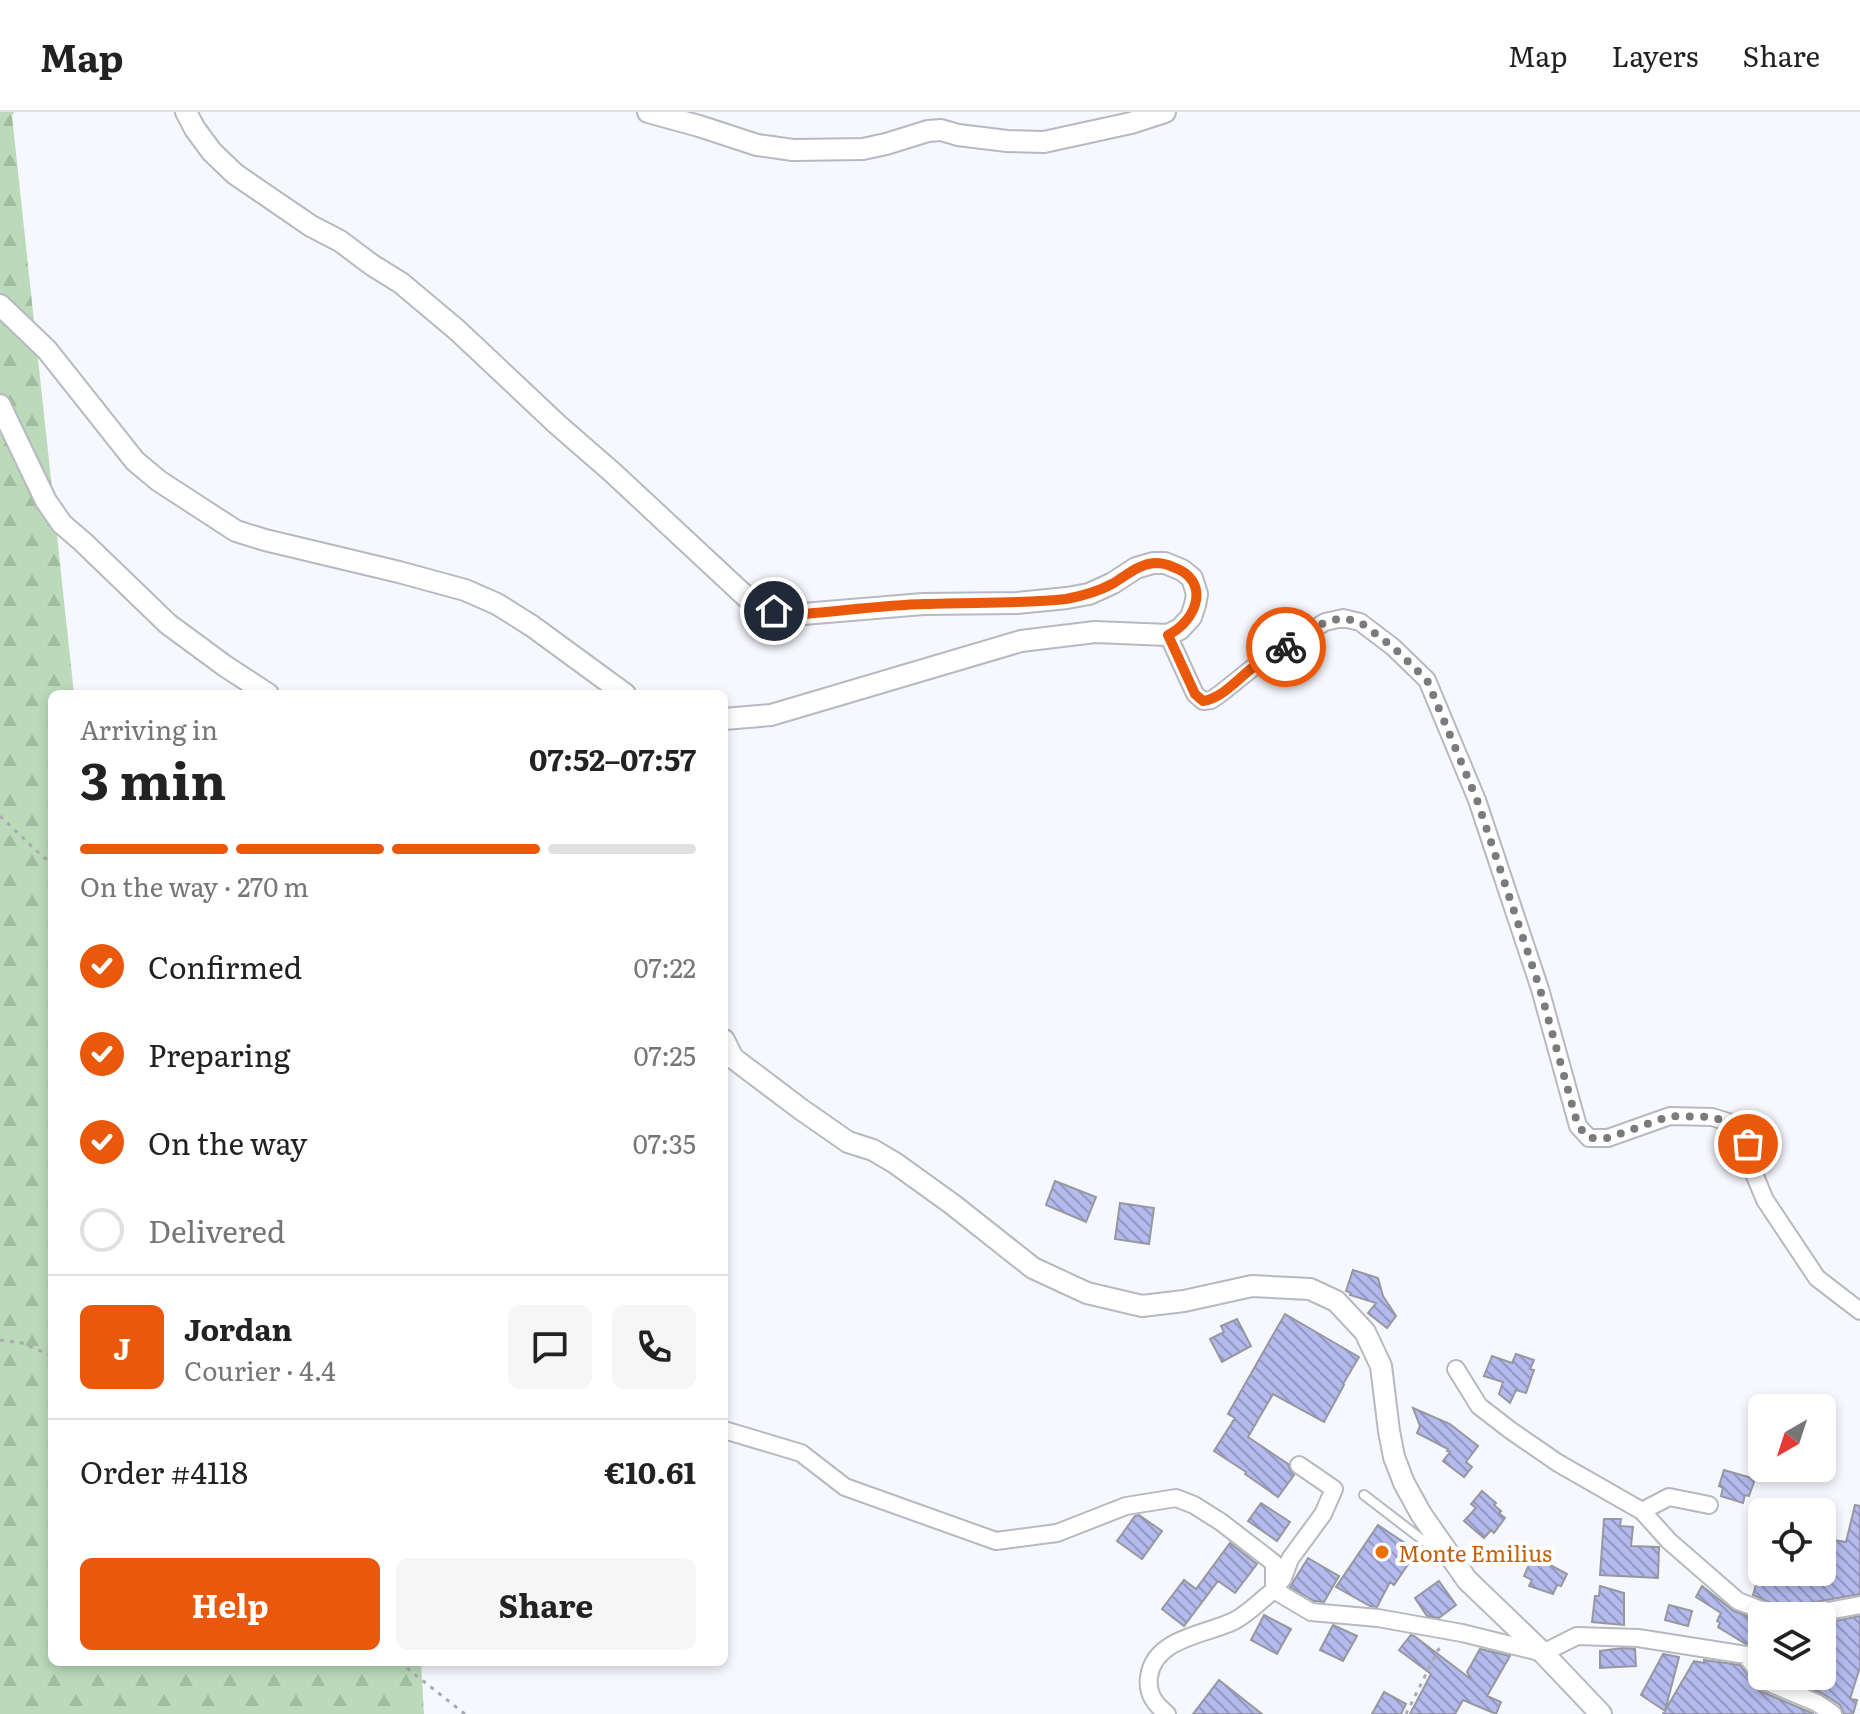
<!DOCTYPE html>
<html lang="en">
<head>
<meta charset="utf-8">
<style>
  :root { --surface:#fff; --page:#f6f6f6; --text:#222; --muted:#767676; --line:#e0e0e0; --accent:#ea580c }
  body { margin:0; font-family:Literata,serif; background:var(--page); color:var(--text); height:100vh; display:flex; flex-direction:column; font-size:30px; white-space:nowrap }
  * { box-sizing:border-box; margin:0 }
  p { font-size:26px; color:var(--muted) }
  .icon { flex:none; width:44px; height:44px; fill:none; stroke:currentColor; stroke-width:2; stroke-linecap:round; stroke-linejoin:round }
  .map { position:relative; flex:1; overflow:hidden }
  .panel { position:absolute; left:48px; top:578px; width:680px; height:976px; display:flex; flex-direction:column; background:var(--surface); border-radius:12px; box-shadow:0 4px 12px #0003 }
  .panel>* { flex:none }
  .needle { width:52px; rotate:219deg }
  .buttons { position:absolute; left:1748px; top:1282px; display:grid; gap:16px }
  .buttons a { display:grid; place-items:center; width:88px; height:88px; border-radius:12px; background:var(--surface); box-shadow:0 4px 12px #0003; font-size:40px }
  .pin { position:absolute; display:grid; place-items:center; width:68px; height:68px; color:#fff; margin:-34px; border:4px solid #fff; border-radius:50%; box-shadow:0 2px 8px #0007 }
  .courier { position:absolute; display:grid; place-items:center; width:80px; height:80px; margin:-40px; border:6px solid #ea580c; border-radius:50%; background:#fff; color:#222; box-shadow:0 2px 10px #0007 }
  .overview em { font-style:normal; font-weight:700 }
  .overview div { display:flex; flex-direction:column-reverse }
  .overview { display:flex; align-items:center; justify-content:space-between; height:136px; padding:0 32px }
  h1 { font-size:52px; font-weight:700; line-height:60px }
  .bar { display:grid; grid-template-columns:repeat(4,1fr); gap:12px 8px; align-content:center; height:96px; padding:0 32px }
  .bar i { height:10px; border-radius:6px; background:var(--line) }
  .bar .active { background:var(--accent) }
  .bar p { grid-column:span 4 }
  .line { display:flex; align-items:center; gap:20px; padding:0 32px; border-top:2px solid var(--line) }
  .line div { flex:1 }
  .round { display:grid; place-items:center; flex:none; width:84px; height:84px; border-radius:12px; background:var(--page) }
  ol { padding:0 32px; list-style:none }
  li { display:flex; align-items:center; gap:24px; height:88px }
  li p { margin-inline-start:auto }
  li .icon { padding:8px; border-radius:50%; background:var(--accent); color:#fff; stroke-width:4 }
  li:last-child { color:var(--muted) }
  li i { width:44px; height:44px; border:4px solid var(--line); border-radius:50% }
  .primary-button { display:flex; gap:16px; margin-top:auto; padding:16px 32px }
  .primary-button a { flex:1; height:92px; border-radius:12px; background:var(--accent); color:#fff; font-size:32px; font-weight:700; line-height:92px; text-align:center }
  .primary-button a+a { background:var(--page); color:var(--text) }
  header { display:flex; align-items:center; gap:48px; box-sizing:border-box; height:112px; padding:0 40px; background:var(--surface); border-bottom:2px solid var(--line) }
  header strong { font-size:38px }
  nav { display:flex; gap:44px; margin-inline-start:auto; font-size:28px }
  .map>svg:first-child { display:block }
  .forest { fill:url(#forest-firs) }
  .building { fill:url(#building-back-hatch); stroke:#97989f; stroke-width:2 }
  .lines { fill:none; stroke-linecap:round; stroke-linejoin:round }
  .service-casing { stroke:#b7b9c0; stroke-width:12 }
  .pedestrian-casing { stroke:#b7b9c0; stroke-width:16 }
  .minor-casing { stroke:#b7b9c0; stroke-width:20 }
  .tertiary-casing { stroke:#b7b9c0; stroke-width:24 }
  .path { stroke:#aaabb0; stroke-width:3; stroke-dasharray:4 6; stroke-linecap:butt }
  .service { stroke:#fff; stroke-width:8 }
  .pedestrian { stroke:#fff; stroke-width:12 }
  .minor { stroke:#fff; stroke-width:16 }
  .tertiary { stroke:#fff; stroke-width:20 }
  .done { stroke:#7a7b7f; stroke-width:8; stroke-dasharray:0 14.4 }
  .route { stroke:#ea580c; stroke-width:10 }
  .food-dot { fill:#e8710a; stroke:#fff; stroke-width:3 }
  .labels { text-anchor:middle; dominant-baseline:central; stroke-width:8; stroke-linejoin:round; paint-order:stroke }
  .food-label { font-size:22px; fill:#c56008; stroke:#fff; text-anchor:start }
</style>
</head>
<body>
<header>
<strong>Map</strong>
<nav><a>Map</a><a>Layers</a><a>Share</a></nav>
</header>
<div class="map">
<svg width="1860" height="1602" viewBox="0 0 1860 1602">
  <defs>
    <pattern id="forest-firs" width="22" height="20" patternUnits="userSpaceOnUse" patternTransform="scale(2)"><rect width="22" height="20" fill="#bbdab9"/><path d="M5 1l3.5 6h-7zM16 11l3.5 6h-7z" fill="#a1bca0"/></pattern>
    <pattern id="building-back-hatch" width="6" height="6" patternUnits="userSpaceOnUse" patternTransform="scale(2)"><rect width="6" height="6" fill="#b4baed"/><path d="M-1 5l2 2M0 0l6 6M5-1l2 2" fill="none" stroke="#9398c1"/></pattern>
  </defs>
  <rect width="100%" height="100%" fill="#f7f8fe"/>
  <path class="forest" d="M0,0H14L12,4L74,582H52V1550H421L424,1602H0Z"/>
  <path class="building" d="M1055,1069L1096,1085L1086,1110L1046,1093Z
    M1120,1091L1154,1096L1149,1132L1115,1127Z
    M1353,1158L1378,1166L1383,1184L1396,1204L1387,1216L1368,1201L1376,1191L1350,1183L1351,1181L1346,1179Z
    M1285,1202L1359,1245L1343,1272L1344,1273L1324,1310L1273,1282L1248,1325L1288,1352L1290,1358L1294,1363L1278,1385L1245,1362L1246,1360L1214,1339L1235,1306L1228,1302Z
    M1237,1207L1251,1234L1222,1250L1210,1227L1224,1220L1221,1214Z
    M1516,1242L1534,1248L1530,1257L1534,1258L1526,1281L1516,1278L1510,1291L1499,1282L1503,1270L1484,1264L1492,1244L1512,1251Z
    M1413,1296L1450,1312L1478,1334L1466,1350L1472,1355L1464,1365L1443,1349L1450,1340L1447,1339L1448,1337L1417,1321L1420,1314Z
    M1724,1358L1755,1367L1749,1384L1745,1383L1743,1391L1721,1384L1723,1376L1719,1374Z
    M1482,1379L1496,1391L1494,1393L1501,1399L1499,1401L1505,1406L1494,1421L1491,1418L1484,1426L1464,1409L1476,1396L1471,1392Z
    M1261,1391L1290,1410L1277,1429L1248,1409Z
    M1855,1393L1860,1394V1482L1799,1493L1793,1497H1785L1753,1483L1758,1466L1782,1473L1783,1465L1820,1462L1822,1460L1828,1427L1846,1430Z
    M1139,1403L1162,1419L1142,1447L1117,1429L1135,1404Z
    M1604,1407H1621L1620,1414L1633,1415L1631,1434L1659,1435L1658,1466L1600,1463Z
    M1378,1413L1417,1439L1394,1473L1390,1470L1377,1495L1370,1494L1336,1475Z
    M1230,1431L1257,1452L1235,1481L1218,1469L1184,1514L1162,1497L1184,1468L1196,1477Z
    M1308,1446L1339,1464L1324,1490L1314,1489L1290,1475Z
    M1531,1448L1541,1453L1543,1449L1567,1462L1561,1474L1557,1473L1553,1482L1529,1474L1532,1468L1524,1464Z
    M1439,1469L1456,1493L1439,1506L1427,1504L1415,1486Z
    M1600,1474L1624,1481V1513L1592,1510L1595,1484H1599Z
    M1702,1474L1734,1499L1762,1510V1522L1746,1532L1718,1515L1720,1511L1717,1509L1721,1501L1696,1485Z
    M1669,1493L1692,1499L1688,1514L1665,1508Z
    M1264,1503L1291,1517L1277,1542L1251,1528Z
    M1860,1504V1555L1850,1587L1857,1588L1853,1602H1844L1840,1593L1823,1582L1781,1564H1822V1522L1825,1511Z
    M1333,1513L1357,1524L1343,1549L1320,1538Z
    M1411,1523L1414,1524L1472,1568L1467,1560L1480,1537L1510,1544L1487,1584L1501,1590L1496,1602L1463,1588L1455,1602H1410L1431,1562L1399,1538Z
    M1623,1536L1635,1537L1636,1554L1600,1556V1539Z
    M1663,1542L1679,1545L1665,1599L1641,1583Z
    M1704,1548L1740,1553L1760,1579L1814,1602H1663L1694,1549L1704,1551Z
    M1219,1568L1262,1602H1193Z
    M1384,1580L1406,1592L1401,1602H1372Z"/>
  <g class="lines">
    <defs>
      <path id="service" d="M1364,1383L1428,1432L1437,1436"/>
      <path id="pedestrian" d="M1746,1543L1762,1531"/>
      <path id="minor" d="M1168,523L1195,582L1203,589L1211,588L1220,582L1255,554L1325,510L1343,506L1360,510L1393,535L1427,568L1477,688L1540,877L1578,1014L1589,1026H1608L1670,1004L1712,1005L1728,1010L1748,1032L1750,1052L1765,1088L1817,1166L1860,1199
        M1456,1257L1479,1294L1510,1318L1558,1351L1642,1399L1669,1429L1738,1489L1777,1504
        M724,1318L801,1341L845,1375L996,1429L1057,1421L1126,1394L1176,1386L1194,1393L1221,1410L1274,1451V1478C1261,1488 1248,1502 1234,1509C1205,1523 1154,1526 1149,1565C1147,1582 1154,1591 1167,1602
        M1299,1353L1334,1377L1323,1402L1290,1447L1283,1466L1274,1478L1311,1500L1378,1506L1462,1521L1543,1541L1577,1524L1638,1526L1746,1543L1765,1569L1817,1591L1833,1602
        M1642,1399L1669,1385L1709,1393
        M1801,1504L1860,1493"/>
      <path id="tertiary" d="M186,0L195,17L212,40L235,62L311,114L340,129L372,153L401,171L457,218L558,313L612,360L757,495L791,503L923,492L1017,491L1067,486L1089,482L1113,471L1136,456L1153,451H1165L1182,458L1192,466L1197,482L1195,493L1191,505L1180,517L1168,523L1095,520L1021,529L771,603L724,607
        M648,0L699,14L757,33L793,38L863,37L886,32L928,19L941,18L958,23L1007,29L1044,30L1131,11L1165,0
        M0,193L47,238L135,349L159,369L236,419L265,428L399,460L465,478L497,492L532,514L625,582
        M0,293L46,389L62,412L83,430L168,512L225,554L268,582
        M724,928L733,946L802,998L848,1030L873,1038L895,1051L952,1092L1033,1156L1087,1181L1142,1194L1184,1189L1252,1174L1310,1177L1336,1189L1365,1220L1381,1254L1389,1319L1394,1345L1404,1371L1421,1402L1467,1468L1543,1541L1601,1602"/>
    </defs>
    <use href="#service" class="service-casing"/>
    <use href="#pedestrian" class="pedestrian-casing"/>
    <use href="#minor" class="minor-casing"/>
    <use href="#tertiary" class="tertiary-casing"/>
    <path class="path" d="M0,704L43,745L52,750
      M0,1228L22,1231L52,1244
      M399,1550L465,1602
      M1406,1602L1438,1538L1442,1535"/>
    <use href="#service" class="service"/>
    <use href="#pedestrian" class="pedestrian"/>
    <use href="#minor" class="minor"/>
    <use href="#tertiary" class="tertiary"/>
  </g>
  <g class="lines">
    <path class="done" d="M1286,535L1325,510L1343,506L1360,510L1393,535L1427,568L1477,688L1540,877L1578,1014L1589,1026H1608L1670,1004L1712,1005L1728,1010L1748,1032"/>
    <path class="route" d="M774,499L791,503C836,500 881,493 925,492C972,490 1019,492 1066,487C1082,484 1097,480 1112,472C1126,464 1138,452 1155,451C1162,451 1167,452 1173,455C1211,468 1198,508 1168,523L1195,582L1203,589C1222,586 1237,568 1252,556C1263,549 1275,542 1286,535"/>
  </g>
  <circle class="food-dot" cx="1382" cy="1440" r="8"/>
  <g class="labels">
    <g class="food-label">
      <text x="1398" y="1440">Monte Emilius</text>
    </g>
  </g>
</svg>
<div class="buttons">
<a><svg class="needle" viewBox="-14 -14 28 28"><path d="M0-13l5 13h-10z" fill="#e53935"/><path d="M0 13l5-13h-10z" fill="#767676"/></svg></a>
<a><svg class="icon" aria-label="locate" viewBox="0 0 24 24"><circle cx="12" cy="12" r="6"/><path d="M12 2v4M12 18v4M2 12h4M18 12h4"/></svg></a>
<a><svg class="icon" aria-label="layers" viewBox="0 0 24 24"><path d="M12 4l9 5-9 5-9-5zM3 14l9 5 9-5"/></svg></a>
</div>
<div class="pin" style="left:1748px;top:1032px;background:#ea580c"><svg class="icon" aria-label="bag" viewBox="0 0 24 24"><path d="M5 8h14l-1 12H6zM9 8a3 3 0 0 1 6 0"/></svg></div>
<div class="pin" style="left:774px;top:499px;background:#1f2937"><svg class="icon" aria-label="home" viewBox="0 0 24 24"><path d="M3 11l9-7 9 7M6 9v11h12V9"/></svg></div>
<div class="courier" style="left:1286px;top:535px"><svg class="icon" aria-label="bike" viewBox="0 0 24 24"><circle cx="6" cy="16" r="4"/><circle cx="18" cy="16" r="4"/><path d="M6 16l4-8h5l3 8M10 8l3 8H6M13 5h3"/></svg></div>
<section class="panel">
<div class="overview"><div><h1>3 min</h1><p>Arriving in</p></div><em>07:52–07:57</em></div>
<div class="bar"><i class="active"></i><i class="active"></i><i class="active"></i><i></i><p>On the way · 270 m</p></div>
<ol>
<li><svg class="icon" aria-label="check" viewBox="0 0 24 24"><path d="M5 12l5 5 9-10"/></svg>Confirmed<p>07:22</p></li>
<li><svg class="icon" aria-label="check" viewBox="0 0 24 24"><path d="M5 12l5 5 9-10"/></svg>Preparing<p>07:25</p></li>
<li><svg class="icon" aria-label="check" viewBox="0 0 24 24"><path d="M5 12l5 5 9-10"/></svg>On the way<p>07:35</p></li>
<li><i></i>Delivered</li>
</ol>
<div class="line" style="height:144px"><b class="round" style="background:var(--accent);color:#fff">J</b><div><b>Jordan</b><p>Courier · 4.4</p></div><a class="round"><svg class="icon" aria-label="chat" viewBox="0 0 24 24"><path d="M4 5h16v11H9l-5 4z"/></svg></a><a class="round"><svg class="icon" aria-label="phone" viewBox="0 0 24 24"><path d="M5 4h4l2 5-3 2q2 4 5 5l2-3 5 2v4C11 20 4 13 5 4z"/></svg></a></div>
<div class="line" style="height:104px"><div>Order #4118</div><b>€10.61</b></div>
<div class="primary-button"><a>Help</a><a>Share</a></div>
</section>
</div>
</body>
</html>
